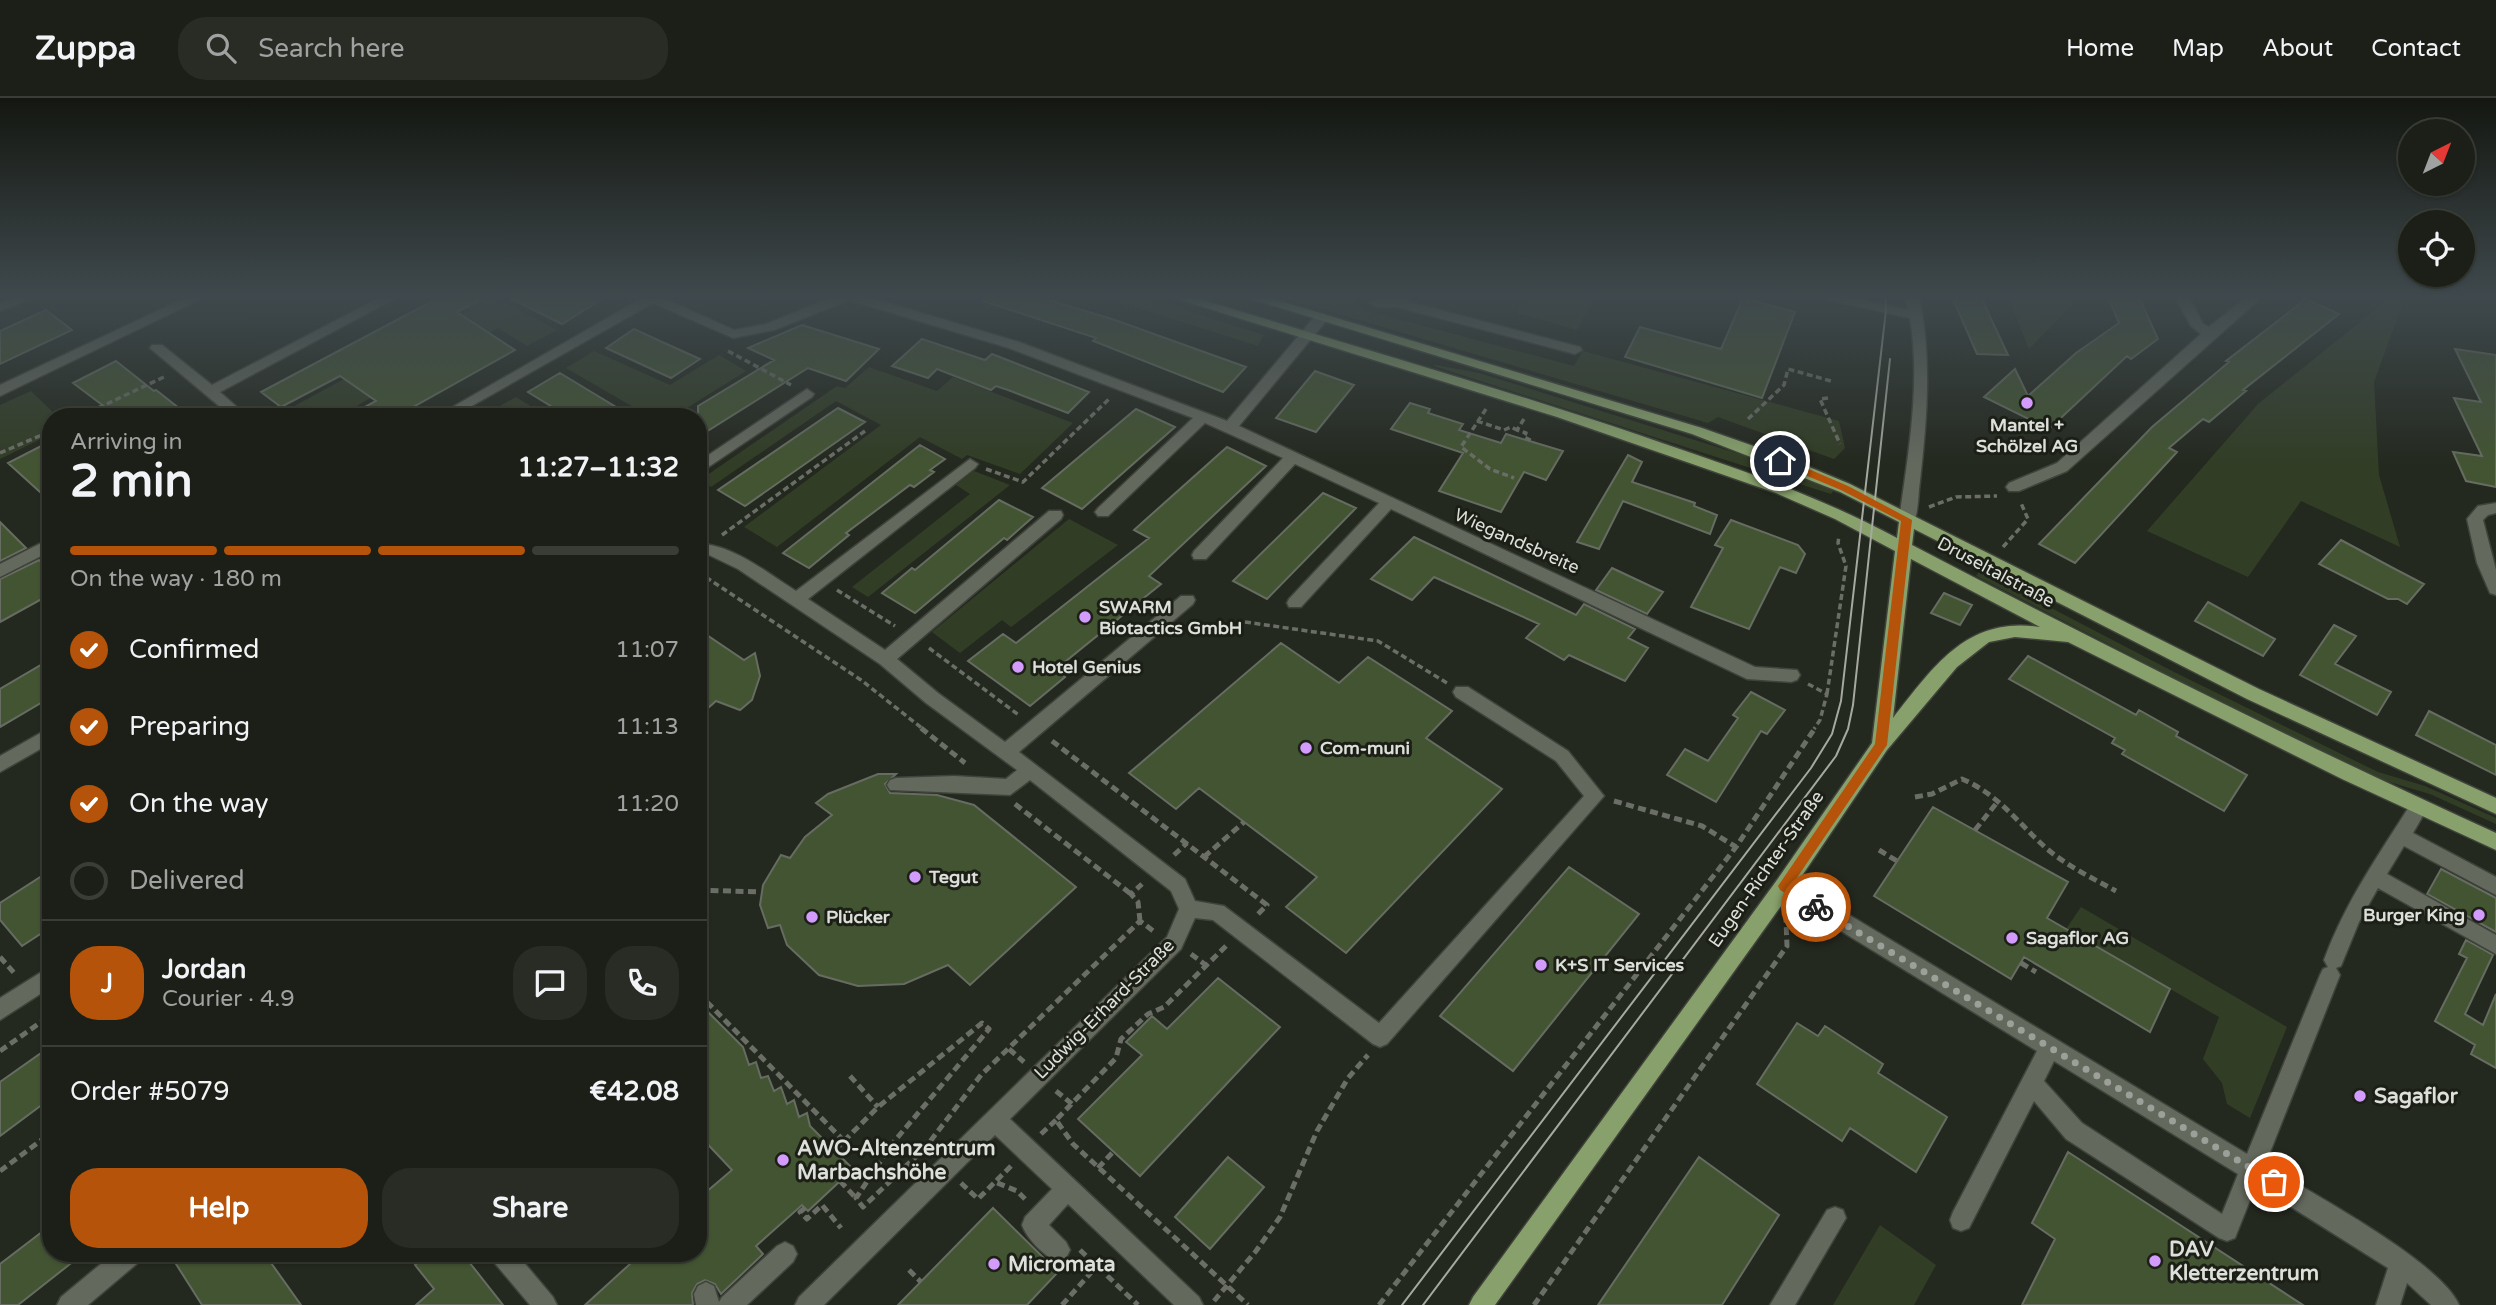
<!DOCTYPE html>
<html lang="en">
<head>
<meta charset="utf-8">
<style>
  :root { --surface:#1b1f17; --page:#282c24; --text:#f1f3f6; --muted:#a0a2a1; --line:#393d36; --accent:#b45309 }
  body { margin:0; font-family:"Varela Round",sans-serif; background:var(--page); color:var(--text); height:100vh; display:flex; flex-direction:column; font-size:26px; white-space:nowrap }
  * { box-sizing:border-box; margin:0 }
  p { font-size:23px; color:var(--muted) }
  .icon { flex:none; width:38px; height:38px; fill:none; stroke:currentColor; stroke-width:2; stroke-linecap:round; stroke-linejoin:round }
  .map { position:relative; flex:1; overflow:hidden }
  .panel { position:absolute; left:42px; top:310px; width:665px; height:854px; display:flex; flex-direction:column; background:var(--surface); border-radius:28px; box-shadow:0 2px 5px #0004,0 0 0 2px var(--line) }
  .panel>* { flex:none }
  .needle { width:46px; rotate:42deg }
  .fabs { position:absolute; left:2398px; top:21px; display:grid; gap:14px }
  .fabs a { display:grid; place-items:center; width:77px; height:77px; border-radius:50%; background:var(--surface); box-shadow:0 2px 5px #0004,0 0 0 2px var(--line); font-size:35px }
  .pin { position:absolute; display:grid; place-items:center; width:60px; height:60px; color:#fff; margin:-30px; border:4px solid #fff; border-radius:50%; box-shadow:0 2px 7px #0007 }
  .courier { position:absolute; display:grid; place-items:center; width:70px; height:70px; margin:-35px; border:5px solid #b45309; border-radius:50%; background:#fff; color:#222; box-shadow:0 2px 9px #0007 }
  .summary em { font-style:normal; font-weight:700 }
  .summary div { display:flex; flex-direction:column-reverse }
  .summary { display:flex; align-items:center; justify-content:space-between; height:119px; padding:0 28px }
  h1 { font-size:46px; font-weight:700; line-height:52px }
  .bar { display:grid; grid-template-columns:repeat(4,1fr); gap:10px 7px; align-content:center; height:84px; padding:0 28px }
  .bar i { height:9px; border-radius:5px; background:var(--line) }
  .bar .on { background:var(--accent) }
  .bar p { grid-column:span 4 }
  .line { display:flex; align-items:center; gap:18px; padding:0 28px; border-top:2px solid var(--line) }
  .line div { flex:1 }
  .round { display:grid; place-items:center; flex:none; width:74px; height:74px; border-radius:28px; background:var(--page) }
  ol { padding:0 28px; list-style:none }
  li { display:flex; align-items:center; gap:21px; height:77px }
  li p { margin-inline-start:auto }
  li .icon { padding:7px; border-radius:50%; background:var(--accent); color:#fff; stroke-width:4 }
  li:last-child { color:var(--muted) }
  li i { width:38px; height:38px; border:4px solid var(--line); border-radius:50% }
  .action { display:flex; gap:14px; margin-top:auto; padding:14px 28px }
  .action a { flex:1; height:80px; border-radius:28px; background:var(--accent); color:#fff; font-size:28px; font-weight:700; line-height:80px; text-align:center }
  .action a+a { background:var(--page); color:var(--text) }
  header { display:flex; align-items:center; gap:42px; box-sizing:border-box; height:98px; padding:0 35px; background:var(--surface); border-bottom:2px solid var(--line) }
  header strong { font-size:33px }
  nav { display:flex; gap:38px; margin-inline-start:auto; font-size:24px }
  .search { width:490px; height:63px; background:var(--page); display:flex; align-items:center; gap:18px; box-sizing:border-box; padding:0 24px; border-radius:28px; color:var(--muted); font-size:26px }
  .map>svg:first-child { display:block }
  .green { fill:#323d26 }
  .building { fill:#435432; stroke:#666c61; stroke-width:2 }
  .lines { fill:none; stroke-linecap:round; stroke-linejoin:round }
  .minor-casing { stroke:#3f433b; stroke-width:3 }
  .major-casing { stroke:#3f433b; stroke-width:3 }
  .path-far1 { stroke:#6a6e66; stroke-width:3.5; stroke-dasharray:6 3.5; stroke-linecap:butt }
  .path { stroke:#6a6e66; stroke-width:5; stroke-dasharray:8 4.5; stroke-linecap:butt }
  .minor { fill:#64695e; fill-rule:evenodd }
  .major { fill:#88a16c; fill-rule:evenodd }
  .tram { stroke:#a5a9a1; stroke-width:2 }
  .route { fill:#b45309 }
  .done { stroke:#9ca099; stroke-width:7; stroke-dasharray:0 12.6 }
  .poi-dot { fill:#d39cfc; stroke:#1b1f16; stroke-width:2.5 }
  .labels { text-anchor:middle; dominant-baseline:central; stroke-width:6; stroke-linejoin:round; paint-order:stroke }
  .poi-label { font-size:18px; font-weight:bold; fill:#dde0da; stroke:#1b1f16; text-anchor:start }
  .street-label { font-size:18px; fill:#dde0da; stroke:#1b1f16 }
  .near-poi-label { font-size:21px; font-weight:bold; fill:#dde0da; stroke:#1b1f16; text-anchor:start }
</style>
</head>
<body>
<header>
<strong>Zuppa</strong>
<div class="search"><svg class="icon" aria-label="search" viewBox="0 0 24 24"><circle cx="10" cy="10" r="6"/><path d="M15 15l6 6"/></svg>Search here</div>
<nav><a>Home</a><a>Map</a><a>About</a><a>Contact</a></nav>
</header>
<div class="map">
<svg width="2496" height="1207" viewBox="0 0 2496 1207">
  <rect width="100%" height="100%" fill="#24291f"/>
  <path class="green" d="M452,199H493L557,232L527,248L498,230L338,318H297L287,312L471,212Z
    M1103,199H1143L1264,237L1258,248Z
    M1281,199H1353L1351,202L1364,212L1574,268L1583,253L1839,323L1845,350L1834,361L1718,319L1708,325Z
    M1526,199H1595L1577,232L1517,215Z
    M2008,199H2069L2072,207L2029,251Z
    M2391,199H2405L2374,284L2379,377L2400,449L2301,403L2248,479L2147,433L2258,306Z
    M594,253L670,287L719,257L746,273L674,318H622L635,310L566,270Z
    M1436,267L1479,275L1759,362L1834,392L1831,396L1434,268Z
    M869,269L937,293L953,279L1073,325L1020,376L967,357L962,361L920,339L777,449L744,429L881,327L836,303L711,389L700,382L837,288L845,290Z
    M31,293L57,318H51V336L0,361V307Z
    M516,299L546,318H482Z
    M974,373L1010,387L868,499L852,489L970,396L956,387Z
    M1069,421L1118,447L1011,529L1002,522L960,555L932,534Z
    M1980,473L2174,574L2378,674L2425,688L2496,720V726L2430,696L2379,681L2182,584L1976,478Z
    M2081,809L2287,929L2250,1020L2227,1006L2222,985L2203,961L2219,919L2066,831Z
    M1880,1127L1936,1167L1914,1207H1833Z"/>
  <path class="building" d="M440,199H485L457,214L515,252L397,318H348L376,303L340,278L281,309L261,294Z
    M507,199H605L562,226Z
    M983,199H1039L1115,222L1246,269L1223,294L1093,243L1096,240L983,203Z
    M1952,199H1981L2008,257L1977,256Z
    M2108,199H2139L2158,241L2131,261L2127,258L2049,331L1984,299L2015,271L2028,298L2076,255L2119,225Z
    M1743,200L1795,214L1762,300L1625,259L1640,229L1721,251Z
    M2306,201L2339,216L2243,292L2246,293L2209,324L2203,321L2169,350L2177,354L2075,465L2039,446L2152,329L2229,264L2226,263Z
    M46,212L72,232L0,266V233Z
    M802,227L879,251L846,283L808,270L698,339V308L774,262L748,250Z
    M634,231L660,243L700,261L671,280L606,250Z
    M922,241L985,262L992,256L1089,294L1068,315L1008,292L996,288L991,292L937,271L928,280L892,268Z
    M2455,251L2496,257V389L2466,383L2453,354L2482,358L2454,300L2481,304Z
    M116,263L154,293L156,292L189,318H117L73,285Z
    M1315,273L1354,287L1316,334L1276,320Z
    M560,275L588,292L631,318H567L528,294Z
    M1410,305L1430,311L1428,315L1463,326L1459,332L1501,345L1506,336L1563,353L1546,382L1524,374L1501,414L1439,393L1463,355L1391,331Z
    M838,310L865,324L745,408L718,392Z
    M1136,311L1175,329L1082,411L1042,390Z
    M51,343V404L8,365Z
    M920,347L945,361L930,372L934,374L914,389L910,387L846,435L849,437L809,470L783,455Z
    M1227,349L1266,368L1149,478L1161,486L1055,572L1065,579L1030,608L968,563L1003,536L1016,545L1149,440L1134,432Z
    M1628,357L1642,364L1632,384L1695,405L1694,408L1717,417L1710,436L1623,403L1599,451L1577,444Z
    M1323,395L1356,410L1267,501L1233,483Z
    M999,402L1033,419L1007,442L1004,440L915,515L882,495L912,470L915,472Z
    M1731,422L1798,447L1805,456L1796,475L1780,469L1749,531L1691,509L1723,450L1715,447Z
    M0,424L26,450L0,463Z
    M1414,439L1576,517L1584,506L1635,531L1628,540L1648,550L1625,583L1569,557L1564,562L1526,540L1539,526L1434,479L1412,502L1371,481Z
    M2341,442L2393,470L2424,486L2407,506L2398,501H2388L2319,466Z
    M51,460V496L0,524V481L39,462L42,465Z
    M1612,470L1663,494L1647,516L1596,492Z
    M1944,495L1972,507L1960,527L1931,515Z
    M2208,504L2275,541L2263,558L2195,523Z
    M2334,527L2356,538L2335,566L2391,594L2377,617L2300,577Z
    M698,531L744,562L755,555L760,578L752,602L740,612L716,603L698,619Z
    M1281,545L1339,585L1368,559L1452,613L1426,640L1502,691L1346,855L1286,809L1317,779L1199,690L1176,711L1129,675Z
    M2028,558L2136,617L2139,612L2178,634L2176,638L2247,677L2224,713L2122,656L2125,652L2112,645L2115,640L2009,581Z
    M51,561V599L0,629V591Z
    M1751,594L1785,612L1767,636L1761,633L1716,704L1667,677L1685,651L1708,663L1738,620L1733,617Z
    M2429,613L2496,647V677L2416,637Z
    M878,676H896L885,686L890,695L937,697L974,707L1076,789L970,887L948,867L904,886L858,888L819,877L787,847L780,827L768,830L760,807L763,787L781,757L790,760L805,739L832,717L816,705L828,696Z
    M1933,709L2068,784L2047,820L2170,891L2150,934L2024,859L2011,881L1874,798Z
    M1569,769L1639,816L1513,973L1440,918Z
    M2441,771L2496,800V834L2427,796Z
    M51,772V829L22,848L0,822V805Z
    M2466,842L2493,857L2465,916L2483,927L2496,896V970L2471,956L2475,947L2435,923L2467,860L2459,856Z
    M1218,880L1280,929L1140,1078L1078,1021L1142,957L1126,944L1152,918L1167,931Z
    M698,904L743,949L749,967L756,964L761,980L768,978L774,993L781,989L787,1006L794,1002L799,1019L807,1015L810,1028L853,1071L808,1113L802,1107L756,1148L763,1156L721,1196L715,1186L705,1182L697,1186L692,1195L693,1207H585L642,1155H698V1101L732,1072L698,1036Z
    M1797,925L1818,938L1825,928L1883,966L1878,975L1947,1019L1916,1074L1850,1030L1842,1043L1757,986Z
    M51,948V1000L0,1038V984Z
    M2068,1054L2303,1207H2022L2055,1141L2032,1125Z
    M1228,1059L1264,1089L1210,1151L1175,1119Z
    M1699,1059L1779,1117L1722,1207H1598Z
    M993,1110L1058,1174L1027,1207H898Z
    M51,1127V1155H84L18,1207H0V1166Z
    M169,1155H264L301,1207H202Z
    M429,1155H462L503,1207H416L434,1191L415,1167Z"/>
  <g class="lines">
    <defs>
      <path id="minor" d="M15,199H35L0,213V205Z
        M187,199H205L0,298V287Z
        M381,199H398L220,294L247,318H231L150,250L152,247H162L212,287Z
        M644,199H661L734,232L766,226L833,199H868L1019,244L1227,323L1316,217H1326V223L1239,328L1755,569L1797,572L1800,577L1797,582L1791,584L1747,581L1391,411L1301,509H1289L1287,505L1289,501L1379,405L1295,366L1206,461H1194L1192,457L1194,453L1283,360L1205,325L1108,418H1098L1095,414L1098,410L1193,320L1009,250L849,202L774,232L733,240L653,205L454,318H437Z
        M1410,199L1406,203L1580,249L1582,252L1575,256L1397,209H1377L1370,205L1377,201Z
        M1827,199H1852L1908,212L1905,199H1919C1932,258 1927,321 1920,383C1918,396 1919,414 1913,426L1907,427L1899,422C1908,356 1921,286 1910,220L1829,202Z
        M2175,199H2189L2203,226L2209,229L2247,199H2262L2067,373L2019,393H2009L2006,389L2009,385L2057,365L2201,236L2191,228Z
        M807,291L814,296L812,299L698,376V364Z
        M970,361L978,366L975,370L808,501L885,552L1049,413H1061L1063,417L1061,421L897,561L938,595L1005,644L1181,498H1193L1195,502L1193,506L1019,654L1185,781L1195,803L1224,808L1379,925L1584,698L1556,663L1456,599L1453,594L1456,589H1468L1568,653L1604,698L1387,946L1380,949L1373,946L1213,822L1195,820L1181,851L1010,1021L1199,1199L1203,1207H1174L1068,1106L1049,1127L1066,1144L1070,1152L1066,1160L1058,1164C1044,1158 1027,1141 1022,1127L1025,1119L1052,1091L995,1037L824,1207H795L799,1199L1167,839L1179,811L1171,793L1030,682L1010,697L890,692L887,687L890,682L896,680L954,678L1006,681L1017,672L926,605L880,566L738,471L709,457H698V445C735,448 766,474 796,493Z
        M2496,405V415L2488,417L2483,422L2496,472V497L2490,495L2477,465L2467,421L2478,408Z
        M51,440V453L0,479V466Z
        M51,629V645L0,674V658Z
        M2419,701L2426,704L2428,709L2413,735L2496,779V797L2404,748L2387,776L2496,837V856L2378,790L2359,824L2341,868L2336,870L2340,877L2265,1067C2308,1093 2441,1164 2459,1207H2431L2407,1185L2400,1207H2376L2388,1170L2256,1087L2235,1140L2227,1143L2219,1140L2066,1041L2034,1003L1969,1130L1961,1133L1953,1130L1950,1122L1953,1114L2037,953L1777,794L1774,788L1777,782L1784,780L1791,782L2247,1056L2320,877L2323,871L2328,869L2324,862C2346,802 2379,757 2412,704ZM2054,963L2238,1076L2222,1116L2082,1025L2044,983Z
        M51,868V889L0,922V900Z
        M1835,1109L1843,1112L1846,1120L1795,1207H1770L1827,1112Z
        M785,1144L793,1148L797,1156L793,1164L747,1207H696L694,1196L698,1188L706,1184L714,1188L719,1204L722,1199L777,1148Z
        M114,1155H144L140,1163L88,1207H57L61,1199Z
        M489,1155H516L553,1199L557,1207H530L493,1163Z"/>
      <path id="major" d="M1171,199H1193C1343,245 1494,288 1642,338C1732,369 1813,395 1897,440L1899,424L1840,394L1692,336L1245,199H1267L1702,330L1785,359L1850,386L2259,591L2496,700V716L2247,601L1914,431L1912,447C2105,548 2298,645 2496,735V752L2342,681L2068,544L2015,539L1989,544L1957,569L1887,652L1791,794L1495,1207H1469L1473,1199L1777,782L1872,645L1895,453L1835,421L1776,395L1557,319ZM1911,461L2040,529C1967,518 1934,568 1893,620Z"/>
    </defs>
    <use href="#minor" class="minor-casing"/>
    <use href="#major" class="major-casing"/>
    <path class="path-far1" d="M728,253L791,287
      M1828,300L1820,301L1840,346
      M1486,311L1461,349L1490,371L1514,380
      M81,318L166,278
      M1524,321L1517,332L1526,335L1524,339L1534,344
      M1748,321L1784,287L1788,271L1831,283
      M1477,323L1504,332L1511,329L1517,332
      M0,355L51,333
      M986,371L1023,384L1109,301
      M1929,409L1956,399L1997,398
      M722,437L865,333
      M2003,449L2028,421L2021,405
      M698,474L861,582L923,631
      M837,492L895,528
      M1245,524L1378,543L1447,585
      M929,550L1020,618
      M1808,586L1827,596L1820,622L1814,631
      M1827,596L1846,468L1838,445L1839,438"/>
    <path class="path" d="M921,630L965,665
      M1052,643L1267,807L1257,817
      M1915,699L1932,696L1962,681C1998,696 2018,725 2046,750C2067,768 2092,780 2116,793
      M1614,703L1702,728L1736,749
      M1015,706L1131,796
      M1975,732L1999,702
      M1879,752L1897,763
      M1174,757L1187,745
      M1204,759L1244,724
      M698,792L760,794
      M1140,823L1138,804L1131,796L1142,786
      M1226,848L1164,909L1148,916L1121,941L1116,960L1056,1022L1073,1046L1248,1207
      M1191,856L1207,868
      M0,859L16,877
      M2021,865L2036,874
      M698,895L844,1043
      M1009,951L1024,964
      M0,953L51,917
      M850,978L878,1009
      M1056,993L1072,1006
      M1041,1036L1056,1022
      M835,1052L878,1009L982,925L989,931L892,1046L856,1100L863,1109L925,1050L981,977L1140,823L1156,835
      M1011,1068L995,1084L1017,1093L1025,1101
      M1098,1070L1114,1053
      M0,1073L51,1035
      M840,1083L856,1100
      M961,1085L978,1101L995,1084
      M805,1110L800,1114L807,1121L822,1107L841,1130
      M1080,1152L1138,1207
      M909,1172L921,1184
      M1214,1203L1256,1153L1280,1119L1317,1033L1348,980L1368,957
      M1062,1207L1097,1168
      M1379,1207L1736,749L1815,630
      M1534,1207L1787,848L1786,822"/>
    <use href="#minor" class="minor"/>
    <use href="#major" class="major"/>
    <path class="tram" d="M1402,1207L1811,670L1832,636L1841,603L1886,212L1885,199
      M1423,1207L1836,658L1848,631L1853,607L1890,261"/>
  </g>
  <linearGradient id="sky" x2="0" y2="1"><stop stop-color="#141711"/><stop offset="0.54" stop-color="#3f494d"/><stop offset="1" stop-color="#3f494d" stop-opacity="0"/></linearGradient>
  <rect width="2496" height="368" fill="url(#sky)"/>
  <path class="route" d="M1776,360H1783L1848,388L1912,422L1887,647L1792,787L1821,805L1823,809L1816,814L1780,792L1778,788L1875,646L1901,423L1841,392L1776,365Z"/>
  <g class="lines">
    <path class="done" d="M1816,809L2274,1084"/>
  </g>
  <g class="poi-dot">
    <circle cx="2027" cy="305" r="7"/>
    <circle cx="1085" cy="519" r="7"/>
    <circle cx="1018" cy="569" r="7"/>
    <circle cx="1306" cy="650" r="7"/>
    <circle cx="915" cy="779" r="7"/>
    <circle cx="2479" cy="817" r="7"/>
    <circle cx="812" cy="819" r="7"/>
    <circle cx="2012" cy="840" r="7"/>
    <circle cx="1541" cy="867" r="7"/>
    <circle cx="2360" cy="998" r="7"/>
    <circle cx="783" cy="1062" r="7"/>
    <circle cx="2155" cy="1163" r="7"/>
    <circle cx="994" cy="1166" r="7"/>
  </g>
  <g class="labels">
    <g class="poi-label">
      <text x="2027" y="327" text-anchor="middle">Mantel +<tspan x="2027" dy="21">Schölzel AG</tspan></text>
      <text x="1099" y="509">SWARM<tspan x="1099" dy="21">Biotactics GmbH</tspan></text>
      <text x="1032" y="569">Hotel Genius</text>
      <text x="1320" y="650">Com-muni</text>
      <text x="929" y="779">Tegut</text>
      <text x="2465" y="817" text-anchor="end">Burger King</text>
      <text x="826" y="819">Plücker</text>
      <text x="2026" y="840">Sagaflor AG</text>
      <text x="1555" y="867">K+S IT Services</text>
    </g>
    <g class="street-label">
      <text transform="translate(1517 443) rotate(24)">Wiegandsbreite</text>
      <text transform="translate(1996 474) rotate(28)">Druseltalstraße</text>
      <text transform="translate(1766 771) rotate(-55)">Eugen-Richter-Straße</text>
      <text transform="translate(1104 911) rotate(-45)">Ludwig-Erhard-Straße</text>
    </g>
    <g class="near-poi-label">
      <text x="2374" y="998">Sagaflor</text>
      <text x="797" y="1050">AWO-Altenzentrum<tspan x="797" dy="24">Marbachshöhe</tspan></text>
      <text x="2169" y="1151">DAV<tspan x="2169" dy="24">Kletterzentrum</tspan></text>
      <text x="1008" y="1166">Micromata</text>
    </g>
  </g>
</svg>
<div class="fabs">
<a><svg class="needle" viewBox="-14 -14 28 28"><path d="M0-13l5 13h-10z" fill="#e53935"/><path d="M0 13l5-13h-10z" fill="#a0a2a1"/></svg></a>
<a><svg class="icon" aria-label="locate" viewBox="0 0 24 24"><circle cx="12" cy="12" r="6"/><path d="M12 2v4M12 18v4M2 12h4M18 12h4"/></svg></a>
</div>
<div class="pin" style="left:2274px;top:1084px;background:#ea580c"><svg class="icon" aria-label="bag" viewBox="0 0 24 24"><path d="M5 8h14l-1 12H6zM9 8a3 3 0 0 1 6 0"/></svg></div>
<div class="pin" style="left:1780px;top:363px;background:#1f2937"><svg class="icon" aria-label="home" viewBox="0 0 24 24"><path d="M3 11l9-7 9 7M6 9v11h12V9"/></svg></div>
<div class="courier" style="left:1816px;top:809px"><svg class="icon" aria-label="bike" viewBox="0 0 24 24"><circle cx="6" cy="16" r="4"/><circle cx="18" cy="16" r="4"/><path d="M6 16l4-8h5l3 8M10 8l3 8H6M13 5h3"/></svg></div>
<section class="panel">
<div class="summary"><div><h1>2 min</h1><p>Arriving in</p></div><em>11:27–11:32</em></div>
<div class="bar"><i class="on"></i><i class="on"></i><i class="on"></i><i></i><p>On the way · 180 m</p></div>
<ol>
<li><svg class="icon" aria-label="check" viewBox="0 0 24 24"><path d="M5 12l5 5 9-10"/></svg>Confirmed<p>11:07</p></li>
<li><svg class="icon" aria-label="check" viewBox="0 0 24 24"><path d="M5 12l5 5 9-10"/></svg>Preparing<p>11:13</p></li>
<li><svg class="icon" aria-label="check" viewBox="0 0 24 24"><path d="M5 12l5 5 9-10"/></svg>On the way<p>11:20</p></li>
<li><i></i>Delivered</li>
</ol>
<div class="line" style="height:126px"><b class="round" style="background:var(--accent);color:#fff">J</b><div><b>Jordan</b><p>Courier · 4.9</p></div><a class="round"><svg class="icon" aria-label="chat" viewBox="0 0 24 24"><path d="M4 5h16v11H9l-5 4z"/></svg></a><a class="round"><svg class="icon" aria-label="phone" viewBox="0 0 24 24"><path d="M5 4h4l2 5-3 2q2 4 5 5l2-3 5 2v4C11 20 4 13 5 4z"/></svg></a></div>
<div class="line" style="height:91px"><div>Order #5079</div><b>€42.08</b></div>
<div class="action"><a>Help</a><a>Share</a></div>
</section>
</div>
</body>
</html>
